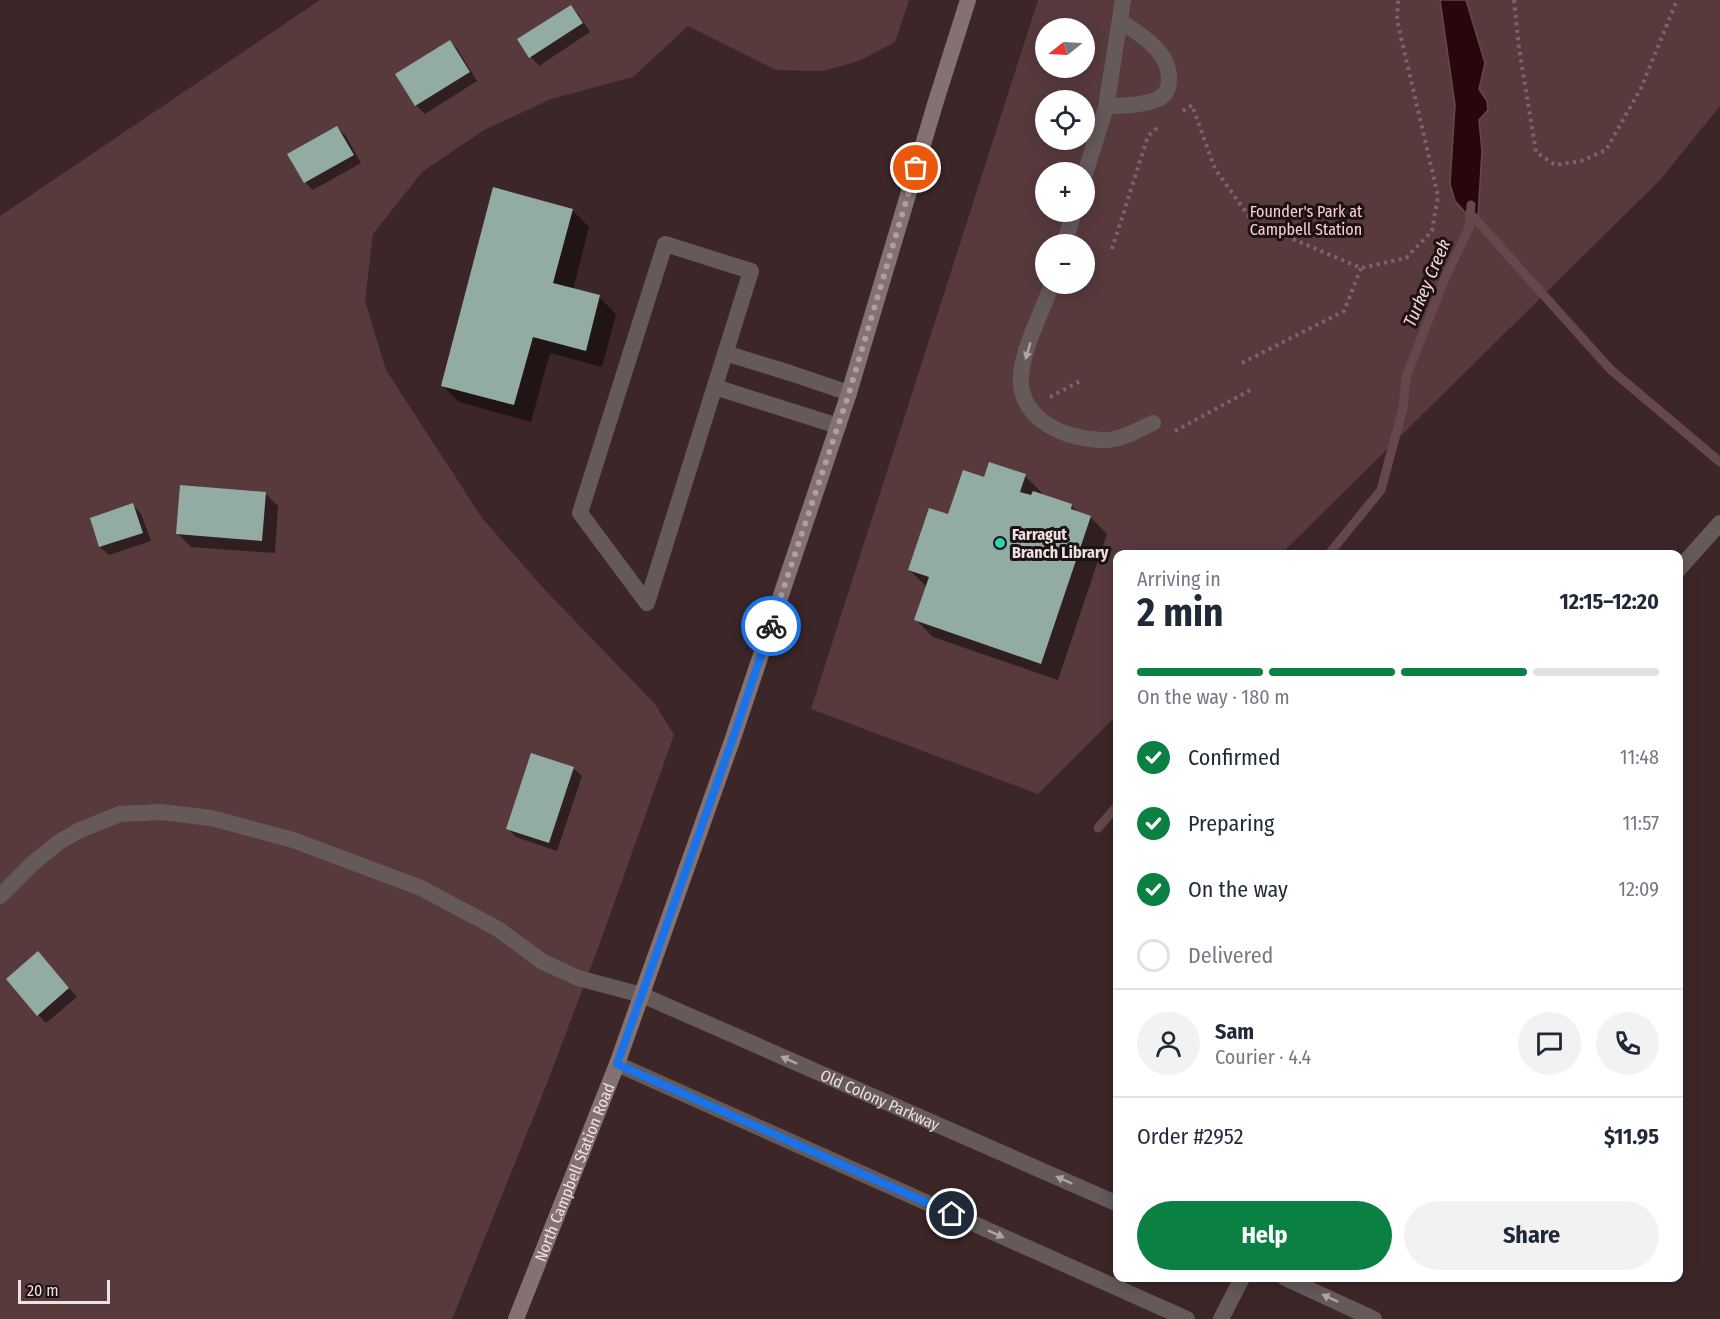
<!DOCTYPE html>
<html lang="en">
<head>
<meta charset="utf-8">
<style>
  :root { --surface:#fff; --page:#f2f2f3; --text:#1f2937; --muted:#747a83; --line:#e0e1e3; --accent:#0b8043 }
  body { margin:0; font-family:"Fira Sans Condensed",sans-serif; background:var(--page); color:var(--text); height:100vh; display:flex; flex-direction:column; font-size:22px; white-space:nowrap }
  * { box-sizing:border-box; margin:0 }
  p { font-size:20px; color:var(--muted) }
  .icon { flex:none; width:33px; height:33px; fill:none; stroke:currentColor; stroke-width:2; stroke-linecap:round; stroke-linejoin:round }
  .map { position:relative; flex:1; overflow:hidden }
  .details { position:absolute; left:1113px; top:550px; width:570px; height:732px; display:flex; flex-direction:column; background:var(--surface); border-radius:12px; box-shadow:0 3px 15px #0003 }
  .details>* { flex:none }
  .needle { width:39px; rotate:252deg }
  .fabs { position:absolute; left:1035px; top:18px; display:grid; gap:12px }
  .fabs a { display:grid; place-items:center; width:60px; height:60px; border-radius:50%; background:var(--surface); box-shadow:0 3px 15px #0003; font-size:30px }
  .scale { position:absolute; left:18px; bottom:15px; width:92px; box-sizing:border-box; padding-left:6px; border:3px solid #efe0e1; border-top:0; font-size:16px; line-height:21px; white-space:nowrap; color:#efe0e1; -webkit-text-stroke:4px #1c1213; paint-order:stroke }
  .pin { position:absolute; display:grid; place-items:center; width:51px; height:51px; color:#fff; margin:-26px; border:3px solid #fff; border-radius:50%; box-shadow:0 2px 6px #0007 }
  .courier { position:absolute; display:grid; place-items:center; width:60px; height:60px; margin:-30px; border:4px solid #1a73e8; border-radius:50%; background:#fff; color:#222; box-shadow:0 2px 8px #0007 }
  .headline em { font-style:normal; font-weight:700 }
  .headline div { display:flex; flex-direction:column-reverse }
  .headline { display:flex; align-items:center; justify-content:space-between; height:102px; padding:0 24px }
  h1 { font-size:39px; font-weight:700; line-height:45px }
  .bar { display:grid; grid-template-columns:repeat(4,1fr); gap:9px 6px; align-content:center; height:72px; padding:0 24px }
  .bar i { height:8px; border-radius:4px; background:var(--line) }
  .bar .active { background:var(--accent) }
  .bar p { grid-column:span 4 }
  .line { display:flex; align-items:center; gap:15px; padding:0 24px; border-top:2px solid var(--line) }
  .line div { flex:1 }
  .round { display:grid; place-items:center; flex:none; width:63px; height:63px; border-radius:32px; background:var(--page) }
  ol { padding:0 24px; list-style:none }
  li { display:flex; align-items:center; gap:18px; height:66px }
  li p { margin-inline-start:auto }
  li .icon { padding:6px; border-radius:50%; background:var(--accent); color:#fff; stroke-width:4 }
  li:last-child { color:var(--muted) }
  li i { width:33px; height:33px; border:3px solid var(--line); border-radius:50% }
  .primary-button { display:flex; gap:12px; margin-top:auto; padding:12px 24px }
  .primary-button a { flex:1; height:69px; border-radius:36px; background:var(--accent); color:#fff; font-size:24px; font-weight:700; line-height:69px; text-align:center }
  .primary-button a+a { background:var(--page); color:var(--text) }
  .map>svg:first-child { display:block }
  .green { fill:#583a3d; fill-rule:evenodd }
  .water { fill:#2b050d; stroke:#66474d; stroke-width:1.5 }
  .shadow { fill:#0007 }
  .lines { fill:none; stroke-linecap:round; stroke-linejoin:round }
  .stream { stroke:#66474d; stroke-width:9 }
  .building { fill:#92aca3 }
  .path { stroke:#7a6668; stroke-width:4; stroke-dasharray:3 4.5; stroke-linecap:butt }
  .service { stroke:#65595a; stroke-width:16 }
  .minor { stroke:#65595a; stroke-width:16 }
  .secondary { stroke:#847273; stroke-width:16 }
  .oneway { fill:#b1a3a4 }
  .done { stroke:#b09fa0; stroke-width:6; stroke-dasharray:0 10.8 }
  .route { stroke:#1a73e8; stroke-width:8 }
  .poi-dot { fill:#2cd5ab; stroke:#1c1213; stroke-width:2 }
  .labels { text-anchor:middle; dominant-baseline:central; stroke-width:6; stroke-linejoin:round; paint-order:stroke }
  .park-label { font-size:16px; fill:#ffced1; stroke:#1c1213 }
  .poi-label { font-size:16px; font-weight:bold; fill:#efe0e1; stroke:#1c1213; text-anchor:start }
  .street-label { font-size:16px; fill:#efe0e1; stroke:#1c1213 }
  .water-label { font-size:18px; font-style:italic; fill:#f7d6d8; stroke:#1c1213 }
</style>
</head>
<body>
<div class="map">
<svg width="1720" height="1319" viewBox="0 0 1720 1319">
  <rect width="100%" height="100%" fill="#3c2628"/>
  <path class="green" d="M320,0H909L895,42L861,60L824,71L776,70L688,26L633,77L551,99L484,130L422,172L373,234L365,301L386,370L482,518L545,590L655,704L674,735L597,951L542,1096L452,1319H0V216Z
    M1038,0H1720V106L1660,180L1280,555H1118L1117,715L1038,794L811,709ZM1046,28H1084V68H1046ZM1046,100H1084V140H1046ZM1046,172H1084V212H1046ZM1046,244H1084V284H1046Z"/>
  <path class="water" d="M1440,0H1466L1485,63L1479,89L1487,101L1488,110L1479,120L1482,151L1478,216L1473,221L1455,201L1450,184L1455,105Z"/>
  <path class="shadow" d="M571,6L579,15L590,32L539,66L531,57L519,39Z
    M450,41L458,50L477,81L425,114L416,105L397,74Z
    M337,128L346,136L361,163L313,190L305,182Z
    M572,210L589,227L573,290L599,297L616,314L602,367L550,353L531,422L459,402L442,385Z
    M1025,476L1042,493V495L1072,506L1079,513L1090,517L1107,534L1058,680L933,637L916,620L927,587L909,570L948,516L985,479Z
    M265,493L278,506L275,553L191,547L178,534Z
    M133,505L141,514L151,541L109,555L100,547Z
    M573,768L582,776L557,851L516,837L508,829Z
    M46,962L77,997L46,1023L38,1015Z"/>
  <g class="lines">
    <path class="stream" d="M1470,213L1610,369L1720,462
      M1328,555L1381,490L1403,408L1406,377L1445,278L1469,228L1471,205
      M1098,828L1118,805"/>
  </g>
  <path class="building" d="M571,5L583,23L529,58L517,39Z
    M450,40L470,72L415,106L395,74Z
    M337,126L354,155L304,183L287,154Z
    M493,187L573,209L553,283L600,295L586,351L533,337L514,405L441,386Z
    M989,462L1026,474L1020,492L1031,495L1033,491L1072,504L1071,509L1091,516L1041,664L914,620L929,577L908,570L929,508L948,514L963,470L984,477Z
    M180,485L266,492L262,541L176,534Z
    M133,503L143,533L99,547L90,518Z
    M531,753L574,767L549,843L506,829Z
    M38,951L69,988L37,1016L6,979Z"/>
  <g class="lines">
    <path class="path" d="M1514,0L1519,48L1536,152L1555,165L1581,161L1606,150L1641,88L1677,0
      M1183,111L1192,105L1215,169L1253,222L1361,268L1406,258L1432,231L1438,196L1397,20L1398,0
      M1112,249L1148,136L1159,126
      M1242,363L1344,311L1361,268
      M1050,397L1080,381
      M1175,431L1254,388"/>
    <path class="service" d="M1106,107C1122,105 1143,106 1158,99C1166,95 1169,88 1169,80C1170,51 1141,35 1120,21
      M1084,177L1106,107L1123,0
      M665,244L751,271L647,603L580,513Z
      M1064,244L1074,212
      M1052,284C1042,313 1024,344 1021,375C1017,420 1068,441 1106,440C1123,439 1138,430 1153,423
      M725,353L790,373L849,393
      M715,387L838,426
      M0,896L33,863L59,842L80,830L120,814L161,812L211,818L293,840L421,888L498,929L543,962L578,978L642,995"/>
    <g class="minor">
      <path d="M1678,570L1720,523"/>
      <path id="s1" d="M642,995L1118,1204"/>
      <path d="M617,1064L1187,1319"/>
      <path d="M1285,1278L1374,1319"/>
      <path d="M1221,1319L1242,1278"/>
    </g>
    <path class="secondary" id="s2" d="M516,1319L617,1064L733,738L849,393L936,101L968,0"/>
  </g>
  <defs><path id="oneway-solid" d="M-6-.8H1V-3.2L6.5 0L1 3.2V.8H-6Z" transform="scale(1.5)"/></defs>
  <g class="oneway">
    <use href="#oneway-solid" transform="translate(1028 351) rotate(106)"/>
    <use href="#oneway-solid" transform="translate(789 1060) rotate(-156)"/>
    <use href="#oneway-solid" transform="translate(1064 1180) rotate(-156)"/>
    <use href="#oneway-solid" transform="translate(996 1234) rotate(24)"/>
    <use href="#oneway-solid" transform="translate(1330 1298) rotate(-155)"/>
  </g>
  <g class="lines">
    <path class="done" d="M771,626L849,393L916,168"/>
    <path class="route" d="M771,626L733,738L617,1064L952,1214"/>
  </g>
  <circle class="poi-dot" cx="1000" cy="543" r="6"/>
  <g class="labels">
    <g class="park-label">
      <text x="1306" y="211">Founder's Park at<tspan x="1306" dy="18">Campbell Station</tspan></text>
    </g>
    <g class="poi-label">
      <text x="1012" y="534">Farragut<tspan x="1012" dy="18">Branch Library</tspan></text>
    </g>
    <g class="street-label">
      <text stroke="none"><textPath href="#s1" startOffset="260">Old Colony Parkway</textPath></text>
      <text stroke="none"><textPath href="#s2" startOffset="158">North Campbell Station Road</textPath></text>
    </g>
    <g class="water-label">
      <text transform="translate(1427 283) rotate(-67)">Turkey Creek</text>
    </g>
  </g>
</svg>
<div class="fabs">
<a><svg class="needle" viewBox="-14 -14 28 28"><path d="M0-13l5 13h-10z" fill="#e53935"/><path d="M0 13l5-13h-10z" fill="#747a83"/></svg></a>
<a><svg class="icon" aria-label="locate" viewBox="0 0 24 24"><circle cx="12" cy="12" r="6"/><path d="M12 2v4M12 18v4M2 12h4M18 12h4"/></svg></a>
<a>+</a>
<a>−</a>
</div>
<div class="scale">20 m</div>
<div class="pin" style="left:916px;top:168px;background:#ea580c"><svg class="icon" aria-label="bag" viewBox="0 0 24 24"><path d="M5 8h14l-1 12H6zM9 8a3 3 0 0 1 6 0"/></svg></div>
<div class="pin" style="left:952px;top:1214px;background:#1f2937"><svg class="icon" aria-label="home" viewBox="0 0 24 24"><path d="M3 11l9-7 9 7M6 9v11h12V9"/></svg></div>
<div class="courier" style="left:771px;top:626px"><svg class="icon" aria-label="bike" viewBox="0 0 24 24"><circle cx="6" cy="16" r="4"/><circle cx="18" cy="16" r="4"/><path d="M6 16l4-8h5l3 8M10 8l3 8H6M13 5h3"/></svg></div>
<section class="details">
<div class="headline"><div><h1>2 min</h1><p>Arriving in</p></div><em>12:15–12:20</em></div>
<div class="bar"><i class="active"></i><i class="active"></i><i class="active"></i><i></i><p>On the way · 180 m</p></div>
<ol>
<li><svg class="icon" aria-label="check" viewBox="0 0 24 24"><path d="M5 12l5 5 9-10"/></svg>Confirmed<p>11:48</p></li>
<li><svg class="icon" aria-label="check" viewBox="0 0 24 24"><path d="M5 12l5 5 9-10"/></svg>Preparing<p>11:57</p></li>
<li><svg class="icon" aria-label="check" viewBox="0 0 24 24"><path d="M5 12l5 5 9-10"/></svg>On the way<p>12:09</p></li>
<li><i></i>Delivered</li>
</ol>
<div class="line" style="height:108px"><a class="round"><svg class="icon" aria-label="person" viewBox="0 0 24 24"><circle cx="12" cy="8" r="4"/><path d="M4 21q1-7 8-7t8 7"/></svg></a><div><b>Sam</b><p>Courier · 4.4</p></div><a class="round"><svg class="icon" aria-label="chat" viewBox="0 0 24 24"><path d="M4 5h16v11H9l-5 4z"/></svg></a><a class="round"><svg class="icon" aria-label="phone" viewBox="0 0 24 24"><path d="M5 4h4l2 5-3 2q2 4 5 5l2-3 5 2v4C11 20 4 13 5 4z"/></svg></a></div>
<div class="line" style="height:78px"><div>Order #2952</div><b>$11.95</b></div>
<div class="primary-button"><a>Help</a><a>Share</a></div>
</section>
</div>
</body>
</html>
